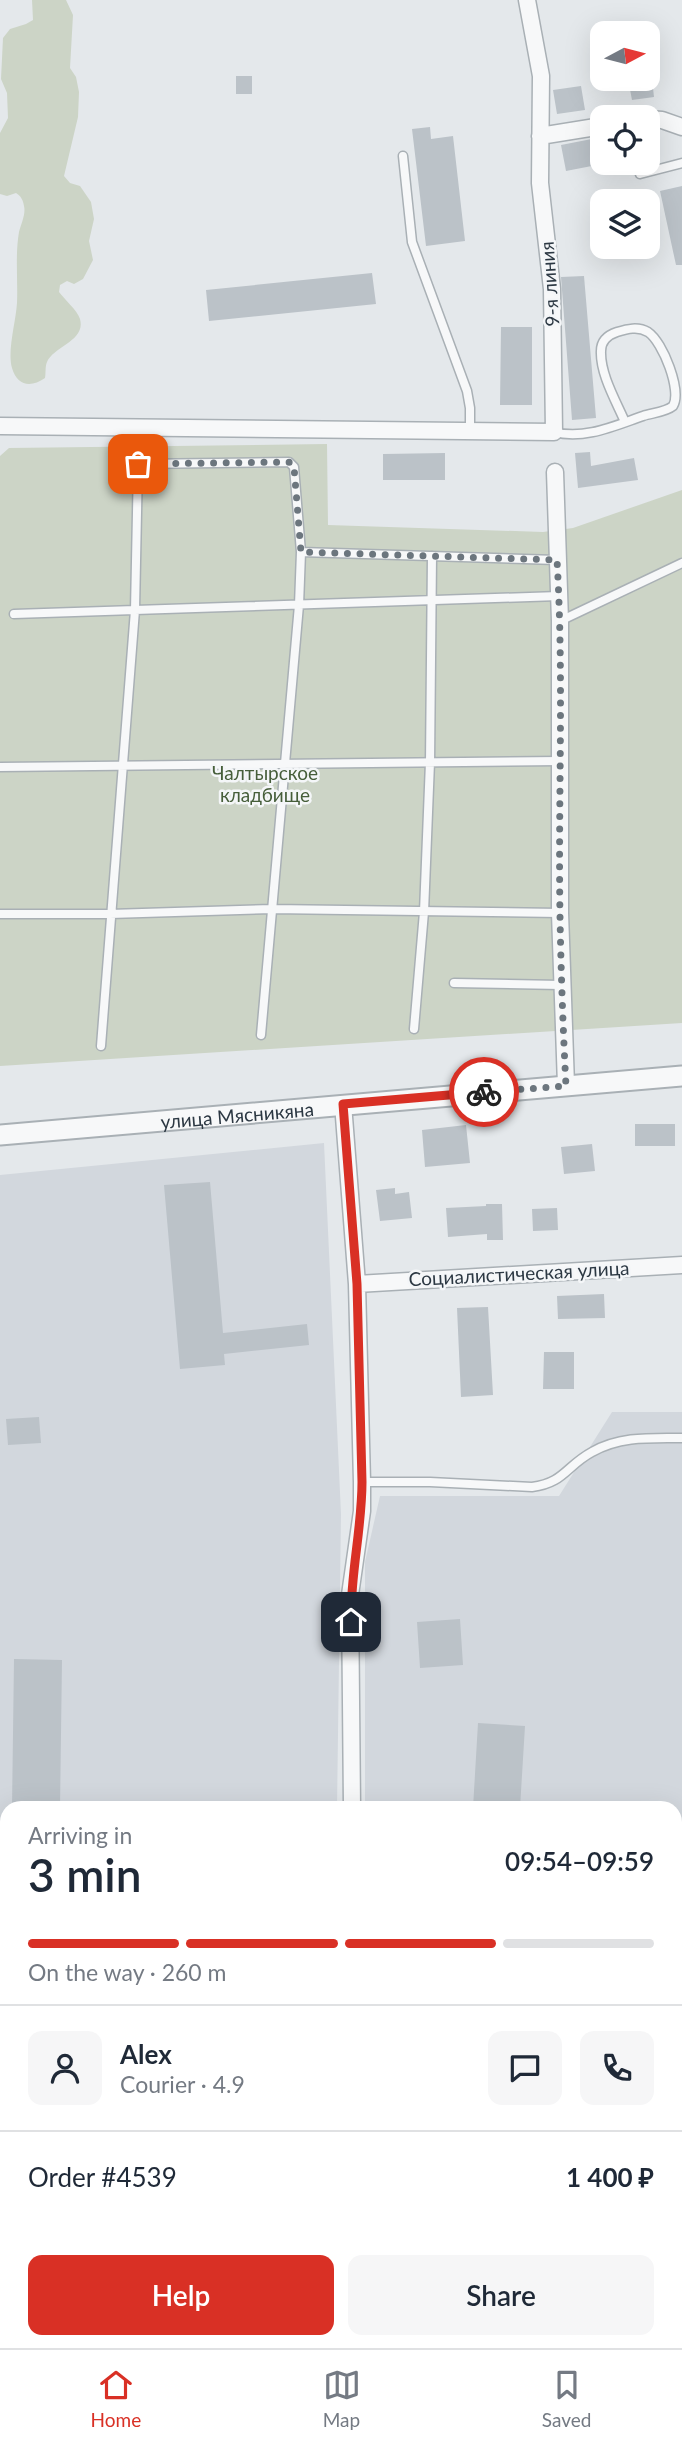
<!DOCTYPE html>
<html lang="en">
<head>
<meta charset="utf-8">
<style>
  :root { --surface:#fff; --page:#f6f6f7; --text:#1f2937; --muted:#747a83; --line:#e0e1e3; --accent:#d93025 }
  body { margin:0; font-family:Lato,sans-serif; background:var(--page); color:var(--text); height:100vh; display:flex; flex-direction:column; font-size:26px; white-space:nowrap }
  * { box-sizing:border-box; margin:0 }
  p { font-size:23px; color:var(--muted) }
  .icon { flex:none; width:38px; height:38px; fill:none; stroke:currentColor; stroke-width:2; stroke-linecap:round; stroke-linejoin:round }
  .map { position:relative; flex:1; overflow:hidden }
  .sheet { position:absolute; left:0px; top:1801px; width:682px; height:548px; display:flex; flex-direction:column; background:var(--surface); border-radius:21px 21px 0 0; box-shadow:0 7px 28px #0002 }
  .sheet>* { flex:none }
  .needle { width:46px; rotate:83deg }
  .fabs { position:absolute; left:590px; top:21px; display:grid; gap:14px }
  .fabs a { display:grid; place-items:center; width:70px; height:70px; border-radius:14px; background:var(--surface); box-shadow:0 7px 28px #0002; font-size:35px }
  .pin { position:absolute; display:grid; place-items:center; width:60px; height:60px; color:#fff; margin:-30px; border-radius:14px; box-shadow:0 4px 10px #0006 }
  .courier { position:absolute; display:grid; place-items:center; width:70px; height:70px; margin:-35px; border:5px solid #d93025; border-radius:50%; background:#fff; color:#222; box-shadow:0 2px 9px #0007 }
  .summary em { font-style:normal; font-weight:600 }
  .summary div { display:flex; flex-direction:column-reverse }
  .summary { display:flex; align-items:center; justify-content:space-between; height:119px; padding:0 28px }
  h1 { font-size:46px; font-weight:600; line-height:52px }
  .bar { display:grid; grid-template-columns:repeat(4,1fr); gap:10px 7px; align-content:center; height:84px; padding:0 28px }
  .bar i { height:9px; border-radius:5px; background:var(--line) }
  .bar .selected { background:var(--accent) }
  .bar p { grid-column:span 4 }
  .line { display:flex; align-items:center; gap:18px; padding:0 28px; border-top:2px solid var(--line) }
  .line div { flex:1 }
  .round { display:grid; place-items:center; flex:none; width:74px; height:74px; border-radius:14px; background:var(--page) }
  .cta { display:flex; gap:14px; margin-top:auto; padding:14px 28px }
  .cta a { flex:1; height:80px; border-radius:14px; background:var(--accent); color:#fff; font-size:28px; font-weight:600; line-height:80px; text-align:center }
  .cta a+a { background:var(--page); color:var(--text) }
  .menu { display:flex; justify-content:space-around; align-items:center; height:98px; border-top:2px solid var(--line); background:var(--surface); font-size:19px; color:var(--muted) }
  .menu a { display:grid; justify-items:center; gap:4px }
  .menu .selected { color:var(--accent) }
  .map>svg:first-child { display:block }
  .built { fill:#d2d7dd }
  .green { fill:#ccd4c6 }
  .building { fill:#bbc2c8 }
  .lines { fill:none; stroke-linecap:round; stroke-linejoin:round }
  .service-casing { stroke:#a9b0b5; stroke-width:11 }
  .minor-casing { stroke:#a9b0b5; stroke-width:19 }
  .tertiary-casing { stroke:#a9b0b5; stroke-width:23 }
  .service { stroke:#f7f8f9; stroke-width:8 }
  .minor { stroke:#f7f8f9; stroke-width:16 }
  .tertiary { stroke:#f7f8f9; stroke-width:19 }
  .done { stroke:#6c767e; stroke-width:7; stroke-dasharray:0 12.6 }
  .route { stroke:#d93025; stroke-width:9 }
  .labels { text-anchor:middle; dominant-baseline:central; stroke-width:5; stroke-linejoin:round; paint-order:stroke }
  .street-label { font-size:19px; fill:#2c3843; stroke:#f4f6f8 }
  .park-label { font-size:19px; fill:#465e3a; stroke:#f4f6f8 }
</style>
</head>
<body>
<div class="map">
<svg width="682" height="2348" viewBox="0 0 682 2348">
  <rect width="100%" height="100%" fill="#e4e8eb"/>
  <path class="built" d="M324,1143L341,1514L337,1808H7V2342H330V2348H0V1175Z
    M612,1412H682V2348H365V2342H676V1808H365V1562L380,1496H559Z"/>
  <path class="green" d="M32,0H66L73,15L70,68L76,77L79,92L78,117L64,176L70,183L80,186L91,202L94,219L89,241L93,260L83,279L74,284L67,281L60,285L59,292C65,300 77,310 80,319C86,341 54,346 47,362C45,366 46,373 45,378C31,388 17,386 12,368C7,351 16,321 17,303C18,280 15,255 19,232C21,224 26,214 24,206C23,200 21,196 16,193L7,196L0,194V133L8,118L7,93L1,79L3,38L10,29L26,24L33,20Z
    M327,444L328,525L543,532L573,528L682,490V1023L0,1066V456L9,448Z"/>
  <path class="building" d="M236,76H252V94H236Z
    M628,79H652L654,97L632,100Z
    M581,86L585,110L557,114L553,90Z
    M430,127L431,139L453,136L465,241L426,246L412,129Z
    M602,137V164L566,171L561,145Z
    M682,186V265H676L660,191Z
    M372,273L376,304L209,321L206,290Z
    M584,276L596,418L572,420L561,277Z
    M501,327H532V405H500Z
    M590,452L591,466L634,458L638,480L578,488L575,453Z
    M445,453V480H383V454Z
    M635,1124H675V1146H635Z
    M466,1125L470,1163L425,1167L422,1130Z
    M592,1144L595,1171L564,1174L561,1147Z
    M210,1182L223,1333L307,1324L309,1345L224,1354L225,1365L180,1369L164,1185Z
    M395,1188V1194L409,1192L412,1218L380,1221L376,1190Z
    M486,1204H502L503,1240H487V1234L448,1237L446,1208L486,1206Z
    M557,1208L558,1230L533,1231L532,1209Z
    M604,1294L605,1318L558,1319L557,1296Z
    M488,1307L493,1395L461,1397L457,1308Z
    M544,1352H574V1389H543Z
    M39,1417L41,1443L8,1445L6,1419Z
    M460,1619L463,1665L420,1668L417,1622Z
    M14,1659L62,1660L60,1808H12Z
    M478,1723L525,1726L520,1808H473Z"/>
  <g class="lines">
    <defs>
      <path id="service" d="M403,156L412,242L467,391L470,408V432
        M640,174L682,163
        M554,432C584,440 614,426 643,416C652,413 666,412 673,406C682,391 663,342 648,332C638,326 627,329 617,332C608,335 601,341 601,351C600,374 616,401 625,422
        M301,552L557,560
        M14,614L559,596
        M560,621L682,563
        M0,767L560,761
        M0,914H110L272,909L560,913
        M454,983L561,985
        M414,1029L424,912L430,762L432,556
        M101,1046L135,610L138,464L289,462L294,467L301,552L299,605L261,1035
        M362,1482H430L532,1487C564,1483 566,1466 592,1452C620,1436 650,1438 682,1438"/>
      <path id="minor" d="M648,119L662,120L682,127
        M540,136L602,126
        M0,426L554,432L552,289L540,183L541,76L527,0
        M555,472L560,621V913L566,1085
        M343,1104L357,1284L362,1482V1511L350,1595L352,1808
        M357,1284L682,1265
        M0,1857H7
        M0,2132H7
        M344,2348V2342"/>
      <g id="tertiary">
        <path id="s1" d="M0,1135L682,1076"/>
      </g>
    </defs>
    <use href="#service" class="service-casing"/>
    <use href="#minor" class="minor-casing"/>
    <use href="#tertiary" class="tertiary-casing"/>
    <use href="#service" class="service"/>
    <use href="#minor" class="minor"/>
    <use href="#tertiary" class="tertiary"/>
  </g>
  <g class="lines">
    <path class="done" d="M138,464L289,462L294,467L301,552L557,560C564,678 558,797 560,916C561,972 563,1029 566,1086L484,1092"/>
    <path class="route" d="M351,1622C350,1575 362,1529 362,1482L357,1284L343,1104L484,1092"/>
  </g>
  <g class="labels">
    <g class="street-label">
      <text transform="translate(549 284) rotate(-94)">9-я линия</text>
      <text stroke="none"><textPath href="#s1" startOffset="238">улица Мясникяна</textPath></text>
      <text transform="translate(519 1273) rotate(-3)">Социалистическая улица</text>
    </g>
    <g class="park-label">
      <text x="265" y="772">Чалтырское<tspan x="265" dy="22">кладбище</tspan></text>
    </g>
  </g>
</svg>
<div class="fabs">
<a><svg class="needle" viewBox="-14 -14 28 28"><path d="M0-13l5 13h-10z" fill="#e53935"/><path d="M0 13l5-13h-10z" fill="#747a83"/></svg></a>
<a><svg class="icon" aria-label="locate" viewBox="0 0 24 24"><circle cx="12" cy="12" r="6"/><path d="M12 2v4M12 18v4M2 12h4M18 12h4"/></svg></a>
<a><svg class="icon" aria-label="layers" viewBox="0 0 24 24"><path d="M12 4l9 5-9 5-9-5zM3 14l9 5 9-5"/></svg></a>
</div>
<div class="pin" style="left:138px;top:464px;background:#ea580c"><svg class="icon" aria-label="bag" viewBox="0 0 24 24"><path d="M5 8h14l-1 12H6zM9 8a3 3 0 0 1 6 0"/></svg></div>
<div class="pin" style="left:351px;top:1622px;background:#1f2937"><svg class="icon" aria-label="home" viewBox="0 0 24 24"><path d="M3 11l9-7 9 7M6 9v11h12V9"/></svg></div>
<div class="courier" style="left:484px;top:1092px"><svg class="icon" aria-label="bike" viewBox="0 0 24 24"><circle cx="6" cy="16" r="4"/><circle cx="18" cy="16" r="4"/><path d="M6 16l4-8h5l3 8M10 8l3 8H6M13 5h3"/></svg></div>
<section class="sheet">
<div class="summary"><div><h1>3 min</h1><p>Arriving in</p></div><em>09:54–09:59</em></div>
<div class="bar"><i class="selected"></i><i class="selected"></i><i class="selected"></i><i></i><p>On the way · 260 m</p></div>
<div class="line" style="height:126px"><a class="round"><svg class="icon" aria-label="person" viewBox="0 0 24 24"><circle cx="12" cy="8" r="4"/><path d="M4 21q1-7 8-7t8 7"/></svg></a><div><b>Alex</b><p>Courier · 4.9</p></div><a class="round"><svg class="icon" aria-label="chat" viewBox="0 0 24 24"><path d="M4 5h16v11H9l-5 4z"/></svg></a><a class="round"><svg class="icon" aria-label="phone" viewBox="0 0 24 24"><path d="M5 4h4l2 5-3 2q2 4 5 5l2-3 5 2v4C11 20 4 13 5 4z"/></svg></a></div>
<div class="line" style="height:91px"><div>Order #4539</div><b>1 400 ₽</b></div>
<div class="cta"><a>Help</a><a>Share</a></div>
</section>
</div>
<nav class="menu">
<a class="selected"><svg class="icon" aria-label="home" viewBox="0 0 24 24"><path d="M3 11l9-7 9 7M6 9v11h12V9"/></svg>Home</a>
<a><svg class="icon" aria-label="map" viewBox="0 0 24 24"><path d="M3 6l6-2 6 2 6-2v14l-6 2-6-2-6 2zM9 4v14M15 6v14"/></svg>Map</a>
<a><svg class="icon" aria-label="saved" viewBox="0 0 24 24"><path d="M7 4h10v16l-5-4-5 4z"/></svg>Saved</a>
</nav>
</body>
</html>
